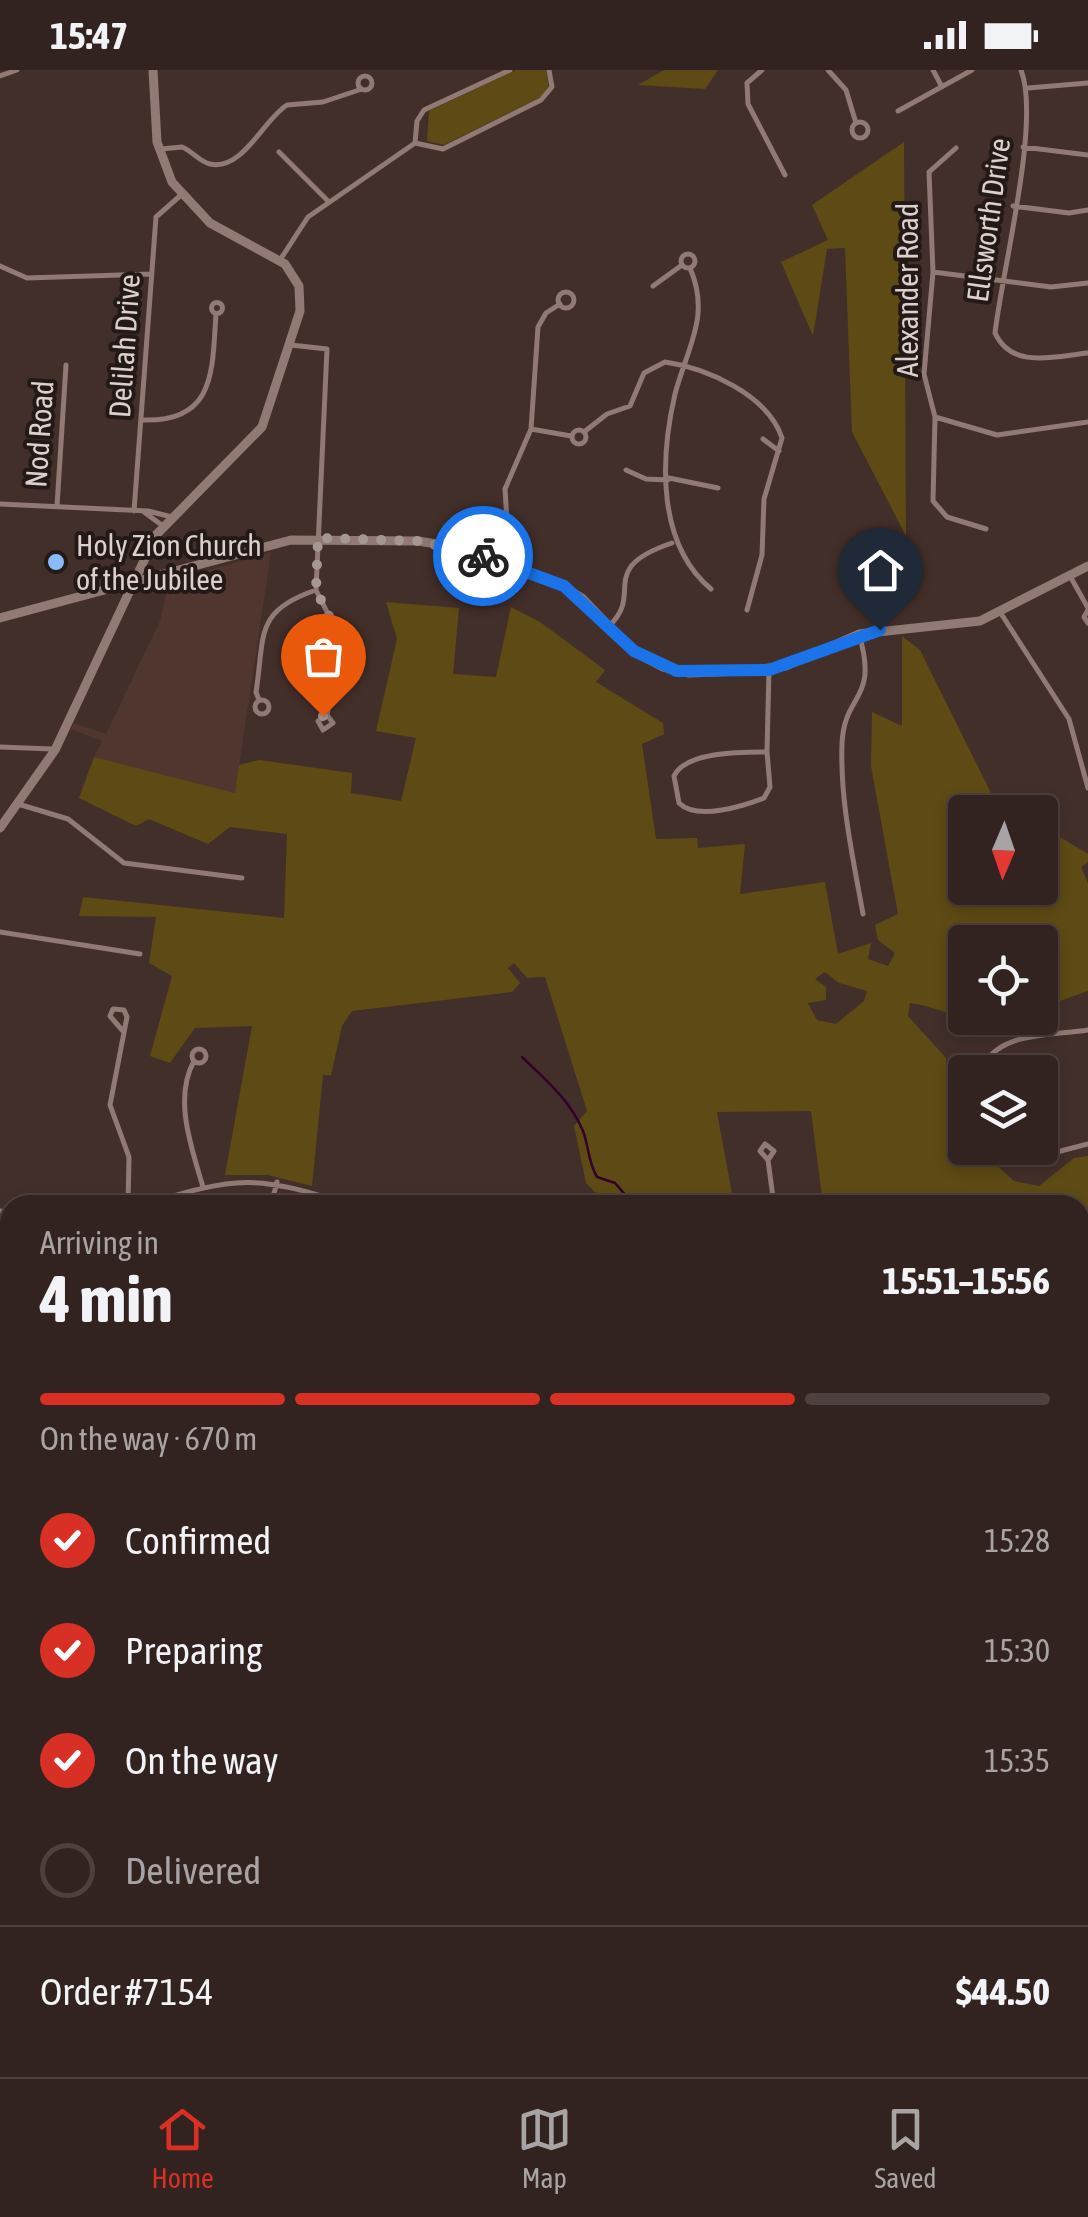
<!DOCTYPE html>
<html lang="en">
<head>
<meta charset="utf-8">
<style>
  :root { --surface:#322320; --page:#3d2f2d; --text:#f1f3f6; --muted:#a8a4a5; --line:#4d403e; --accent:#d93025 }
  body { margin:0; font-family:"Asap Condensed",sans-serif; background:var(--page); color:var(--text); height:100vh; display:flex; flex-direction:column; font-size:38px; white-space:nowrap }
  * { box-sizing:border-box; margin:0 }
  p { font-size:32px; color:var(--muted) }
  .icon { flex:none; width:55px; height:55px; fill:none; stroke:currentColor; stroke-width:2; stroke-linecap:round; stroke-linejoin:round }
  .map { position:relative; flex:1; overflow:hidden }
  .details { position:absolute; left:0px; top:1125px; width:1090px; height:882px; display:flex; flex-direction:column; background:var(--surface); border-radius:30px 30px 0 0; box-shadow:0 5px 15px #0003,0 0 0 2px var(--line) }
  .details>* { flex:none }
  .needle { width:65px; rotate:182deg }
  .tools { position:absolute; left:948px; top:725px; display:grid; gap:20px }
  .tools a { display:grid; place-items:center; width:110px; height:110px; border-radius:10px; background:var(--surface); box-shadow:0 5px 15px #0003,0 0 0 2px var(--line); font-size:50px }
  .pin { position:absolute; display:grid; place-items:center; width:85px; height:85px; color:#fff; margin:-102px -42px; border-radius:50% 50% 50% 0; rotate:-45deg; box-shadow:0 0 10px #0007 }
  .pin .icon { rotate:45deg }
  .courier { position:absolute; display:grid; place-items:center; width:100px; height:100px; margin:-50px; border:8px solid #1a73e8; border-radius:50%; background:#fff; color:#222; box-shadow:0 2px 12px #0007 }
  .overview em { font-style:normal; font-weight:700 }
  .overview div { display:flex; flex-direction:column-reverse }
  .overview { display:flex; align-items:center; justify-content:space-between; height:170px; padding:0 40px }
  h1 { font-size:65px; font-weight:700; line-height:75px }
  .bar { display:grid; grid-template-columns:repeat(4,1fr); gap:15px 10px; align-content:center; height:120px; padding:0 40px }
  .bar i { height:12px; border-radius:8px; background:var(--line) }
  .bar .selected { background:var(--accent) }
  .bar p { grid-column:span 4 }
  .line { display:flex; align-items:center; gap:25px; padding:0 40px; border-top:2px solid var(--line) }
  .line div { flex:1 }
  ol { padding:0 40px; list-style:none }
  li { display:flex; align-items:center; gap:30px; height:110px }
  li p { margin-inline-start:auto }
  li .icon { padding:10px; border-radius:50%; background:var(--accent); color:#fff; stroke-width:4 }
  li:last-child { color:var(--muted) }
  li i { width:55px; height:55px; border:5px solid var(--line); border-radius:50% }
  .status { display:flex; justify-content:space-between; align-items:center; height:70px; padding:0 50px; background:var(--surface); direction:ltr }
  .status svg { height:28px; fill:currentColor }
  .tab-bar { display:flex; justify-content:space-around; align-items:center; height:140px; border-top:2px solid var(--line); background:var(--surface); font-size:28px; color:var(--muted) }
  .tab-bar a { display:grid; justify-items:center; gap:5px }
  .tab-bar .selected { color:var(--accent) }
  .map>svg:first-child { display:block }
  .built { fill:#513630 }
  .green { fill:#5e4a14; fill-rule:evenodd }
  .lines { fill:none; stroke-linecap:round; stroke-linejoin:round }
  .stream { stroke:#33012a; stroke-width:2.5 }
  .street { stroke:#917974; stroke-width:5 }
  .secondary { stroke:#917974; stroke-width:9 }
  .done { stroke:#a69793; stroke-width:10; stroke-dasharray:0 18 }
  .route { stroke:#1a73e8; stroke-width:12 }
  .poi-dot { fill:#87bbfc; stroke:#231a18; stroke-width:4 }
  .labels { text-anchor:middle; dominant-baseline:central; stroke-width:8; stroke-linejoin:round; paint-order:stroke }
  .street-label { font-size:30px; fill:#dccfcc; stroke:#231a18 }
  .poi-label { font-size:30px; fill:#dccfcc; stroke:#231a18; text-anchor:start }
</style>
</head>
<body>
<div class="status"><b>15:47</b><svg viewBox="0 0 49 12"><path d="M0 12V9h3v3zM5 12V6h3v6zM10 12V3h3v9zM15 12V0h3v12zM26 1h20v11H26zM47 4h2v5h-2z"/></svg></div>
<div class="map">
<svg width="1088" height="2007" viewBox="0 0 1088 2007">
  <rect width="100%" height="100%" fill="#432f2a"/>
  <path class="built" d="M271,482L235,723L94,687L102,671L71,659L74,653L106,664L160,551L169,512Z"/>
  <path class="green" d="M516,0H546L549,18L541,27L444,75L427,71L429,41Z
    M664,0H718L705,19L638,15Z
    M904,72L906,466L852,362L845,178L827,179L813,266L781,192L828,170L812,135Z
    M386,532L459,538L453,604L496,607L511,537L540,552L605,600L596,612L663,653L664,664L642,674L656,769L697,768L698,778L745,774L740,824L825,812L838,884L871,873L868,889L888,896L895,883L878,870L875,855L898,844L871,696L872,642L902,656V566L920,580L993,727L1019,742H965V818H1040V755L1088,784V792L1081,797L1088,813V921L1040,938V872H965V948H1008C973,957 944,938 910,933L908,946L946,988L949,1037L965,1061V1078H978L1014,1111L1039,1116L1074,1088L1088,1086V1385L1080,1383V1135H823L811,1041L717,1042L734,1135H608L586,1113L574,1056L587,1041L545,907L527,908L514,893L508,898L520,913L512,922L352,941L342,956L331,1005H323L312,1116L268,1105H225L252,956L195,958L170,993L150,986L172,906L149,893L156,847L79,846L83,827L284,848L287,764L230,757L208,774L149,749L136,756L79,728L94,687L235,723L239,695L259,690L352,703L351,723L401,731L416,668L376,661L397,569ZM825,902L839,913L867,921L864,931L836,954L817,950L808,933L826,930V917L815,909Z
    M1080,1476L1088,1485V1622L1080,1618Z
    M1088,1661V1855L1080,1838V1663Z
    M42,1998H191L182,2007H41Z
    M830,1998H991V2007H827Z"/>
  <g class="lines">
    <path class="stream" d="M522,987C545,1009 570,1030 583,1061C589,1077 588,1092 597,1107L615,1113L634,1135
      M1080,1507L1088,1508
      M1080,1783H1088
      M0,1865L10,1870
      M976,1998L978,2007
      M55,2007L58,1998
      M194,2007L206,1998
      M615,2007L619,1998"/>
    <path class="street" d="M762,0L747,13L748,34L785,105
      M828,0L846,20L856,53
      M933,0L942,17
      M1021,0C1041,51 1002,201 995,263C1012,300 1055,286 1088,283
      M0,6L17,0
      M358 13a7 7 0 1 1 14 0a7 7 0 1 1-14 0Z
      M1028,18L1088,13
      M898,41L972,0
      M852 60a8 8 0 1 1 16 0a8 8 0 1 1-16 0Z
      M415,73L443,79L541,30L552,17L549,0
      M415,73L417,51L424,40L510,0
      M1023,77L1088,85
      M956,78L929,102L933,202L924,304L935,347L933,431L947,447L986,459
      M161,79L182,77C192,81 200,92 210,94C243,101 263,50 287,35L323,32L362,19
      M279,82L328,131
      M1013,136L1069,143L1088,140
      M681 191a7 7 0 1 1 14 0a7 7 0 1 1-14 0Z
      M280,190L308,147L415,73
      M0,196L27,208L151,204
      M690,198C711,246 687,278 675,324C660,389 657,474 711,519
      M933,202L1051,217L1088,213
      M653,216L682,195
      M558 230a8 8 0 1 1 16 0a8 8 0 1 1-16 0Z
      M211.5 238a5.5 5.5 0 1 1 11 0a5.5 5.5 0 1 1-11 0Z
      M291,275L327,279L316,520L342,572L327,645L333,653L323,660L318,651L327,645
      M935,347L997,365L1088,352
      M141,350C216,353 212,301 216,244
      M531,359L571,366
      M572 367a7 7 0 1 1 14 0a7 7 0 1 1-14 0Z
      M584,362L607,344L630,336L644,303L665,292C707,298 768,325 782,368L764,429L762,485L747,540
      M763,369L779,381
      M626,400L646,409L668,410
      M669,408L718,418
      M0,434L148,441L172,447
      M57,436L66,295
      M134,441L156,147L181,125
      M144,442L163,456
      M504,493L508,468L505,419L531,359L538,257L546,243L560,234
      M1070,506L1088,538
      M1088,540L1084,547L1088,553
      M1000,542L1069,649L1088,718
      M609,556C645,523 595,499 672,473
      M859,564C879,632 844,622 842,674C840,731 853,788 863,844
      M255 637a7 7 0 1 1 14 0a7 7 0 1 1-14 0Z
      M259,630L256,622C265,565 254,541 316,520
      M0,677L52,679
      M767,681L769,599
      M767,682L770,717L764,728C743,736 697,751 679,733L674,706C686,681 743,682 767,682Z
      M18,734L68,749L124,793L242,808
      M0,862L140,884
      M122,960L110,946L113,939L124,940L127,947L110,1035L129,1087L128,1135
      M192 986a7 7 0 1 1 14 0a7 7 0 1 1-14 0Z
      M194,991C173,1029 192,1079 203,1117
      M981,1002C994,961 1051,966 1088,960
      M1032,1078L1053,1083L1088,1074
      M768,1090L774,1081L765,1074L760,1081L768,1090L774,1135
      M142,1135C240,1106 253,1104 351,1135
      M271,1135L277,1112
      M0,1141L10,1142
      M1080,1389L1088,1392
      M0,1587L10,1582
      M0,1689L10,1692
      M0,1936L10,1933
      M656,2004L662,2007
      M819,2007L823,1998"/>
    <path class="secondary" d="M0,548L291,470L418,471L455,477L555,512L582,528L633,581L663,597L689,603L741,601L786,596L859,564L980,551L1088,496
      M0,758L55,680L156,465L262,357L300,241L299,216L285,194L210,153L172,112L157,72L153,0
      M0,1818L10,1824
      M541,1998L552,2007
      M355,2007L359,1998"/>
  </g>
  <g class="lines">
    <path class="done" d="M323,646L327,645L342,572L316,520L318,468L418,471L483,486"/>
    <path class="route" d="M483,486L564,516L634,581L677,601L769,600L880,560"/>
  </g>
  <circle class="poi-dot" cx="56" cy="492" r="10"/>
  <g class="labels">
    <g class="street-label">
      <text transform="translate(988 150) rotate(-82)">Ellsworth Drive</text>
      <text transform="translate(907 220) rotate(-90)">Alexander Road</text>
      <text transform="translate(124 276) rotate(-86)">Delilah Drive</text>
      <text transform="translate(39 364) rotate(-86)">Nod Road</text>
    </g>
    <g class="poi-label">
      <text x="76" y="475">Holy Zion Church<tspan x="76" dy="34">of the Jubilee</tspan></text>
    </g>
  </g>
</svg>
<div class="tools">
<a><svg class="needle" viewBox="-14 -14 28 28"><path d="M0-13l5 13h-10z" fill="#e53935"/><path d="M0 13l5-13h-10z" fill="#a8a4a5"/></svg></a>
<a><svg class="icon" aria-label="locate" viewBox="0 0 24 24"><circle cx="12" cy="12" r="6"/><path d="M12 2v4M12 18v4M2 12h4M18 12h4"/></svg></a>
<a><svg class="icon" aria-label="layers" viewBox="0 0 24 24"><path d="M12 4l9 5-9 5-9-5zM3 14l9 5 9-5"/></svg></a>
</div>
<div class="pin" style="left:323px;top:646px;background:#ea580c"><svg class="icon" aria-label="bag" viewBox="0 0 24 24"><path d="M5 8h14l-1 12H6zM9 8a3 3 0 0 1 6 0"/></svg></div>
<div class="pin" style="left:880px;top:560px;background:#1f2937"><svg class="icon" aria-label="home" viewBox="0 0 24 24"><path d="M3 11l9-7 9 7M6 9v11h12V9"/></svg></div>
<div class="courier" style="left:483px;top:486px"><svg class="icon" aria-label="bike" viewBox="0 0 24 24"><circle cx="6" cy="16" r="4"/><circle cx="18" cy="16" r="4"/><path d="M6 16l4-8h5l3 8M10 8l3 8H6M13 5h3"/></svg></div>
<section class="details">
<div class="overview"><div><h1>4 min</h1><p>Arriving in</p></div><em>15:51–15:56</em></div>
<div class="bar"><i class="selected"></i><i class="selected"></i><i class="selected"></i><i></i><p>On the way · 670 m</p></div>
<ol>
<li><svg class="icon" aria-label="check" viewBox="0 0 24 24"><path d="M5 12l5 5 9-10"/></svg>Confirmed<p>15:28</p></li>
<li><svg class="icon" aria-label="check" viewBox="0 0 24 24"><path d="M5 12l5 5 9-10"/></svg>Preparing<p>15:30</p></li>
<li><svg class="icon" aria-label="check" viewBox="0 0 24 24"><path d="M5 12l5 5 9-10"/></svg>On the way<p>15:35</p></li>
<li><i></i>Delivered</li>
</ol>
<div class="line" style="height:130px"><div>Order #7154</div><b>$44.50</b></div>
</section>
</div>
<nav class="tab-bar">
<a class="selected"><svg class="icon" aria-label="home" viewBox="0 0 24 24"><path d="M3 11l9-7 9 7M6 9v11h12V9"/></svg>Home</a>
<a><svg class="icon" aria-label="map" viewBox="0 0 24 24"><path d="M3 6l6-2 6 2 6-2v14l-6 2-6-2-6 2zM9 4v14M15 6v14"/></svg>Map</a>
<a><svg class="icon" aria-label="saved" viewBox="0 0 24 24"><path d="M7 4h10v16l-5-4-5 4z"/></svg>Saved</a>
</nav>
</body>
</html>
